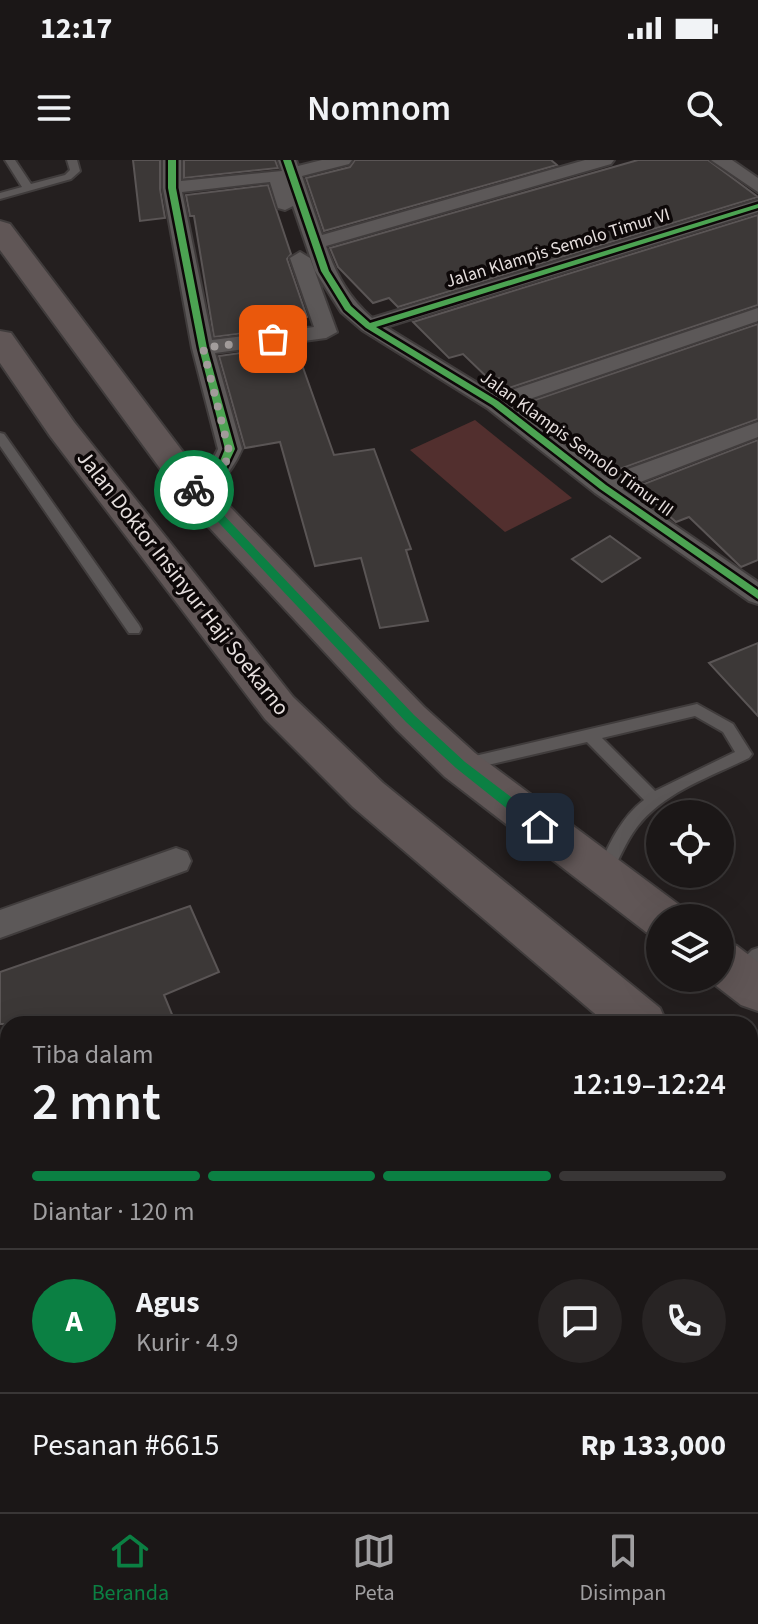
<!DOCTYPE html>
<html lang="id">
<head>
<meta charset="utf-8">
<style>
  :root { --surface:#1b1717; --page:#282424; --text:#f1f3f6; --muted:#a09fa1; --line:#393636; --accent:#0b8043 }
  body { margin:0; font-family:"Source Sans 3",sans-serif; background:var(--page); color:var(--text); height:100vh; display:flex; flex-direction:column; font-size:30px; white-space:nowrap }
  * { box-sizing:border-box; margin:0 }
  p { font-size:26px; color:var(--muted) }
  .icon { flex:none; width:44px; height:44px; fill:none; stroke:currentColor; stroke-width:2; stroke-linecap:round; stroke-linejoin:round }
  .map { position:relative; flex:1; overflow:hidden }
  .details { position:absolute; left:0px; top:856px; width:758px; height:496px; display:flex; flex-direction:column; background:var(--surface); border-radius:24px 24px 0 0; box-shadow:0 8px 32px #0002,0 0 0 2px var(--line) }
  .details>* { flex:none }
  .tools { position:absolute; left:646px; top:640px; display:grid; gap:16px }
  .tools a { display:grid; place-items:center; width:88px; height:88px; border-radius:50%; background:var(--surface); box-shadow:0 8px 32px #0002,0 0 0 2px var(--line); font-size:40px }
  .pin { position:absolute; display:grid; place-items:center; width:68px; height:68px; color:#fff; margin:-34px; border-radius:16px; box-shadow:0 4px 12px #0006 }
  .courier { position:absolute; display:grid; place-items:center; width:80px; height:80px; margin:-40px; border:6px solid #0b8043; border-radius:50%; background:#fff; color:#222; box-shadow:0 2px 10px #0007 }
  .overview em { font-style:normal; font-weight:600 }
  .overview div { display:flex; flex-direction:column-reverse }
  .overview { display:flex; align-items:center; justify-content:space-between; height:136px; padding:0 32px }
  h1 { font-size:52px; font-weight:600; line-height:60px }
  .bar { display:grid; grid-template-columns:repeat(4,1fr); gap:12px 8px; align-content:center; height:96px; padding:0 32px }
  .bar i { height:10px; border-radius:6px; background:var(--line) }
  .bar .active { background:var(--accent) }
  .bar p { grid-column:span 4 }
  .line { display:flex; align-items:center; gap:20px; padding:0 32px; border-top:2px solid var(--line) }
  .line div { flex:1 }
  .round { display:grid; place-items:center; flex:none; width:84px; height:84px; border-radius:42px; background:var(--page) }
  .status { display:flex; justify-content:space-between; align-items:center; height:56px; padding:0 40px; background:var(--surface); direction:ltr }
  .status svg { height:22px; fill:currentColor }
  header { display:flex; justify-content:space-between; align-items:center; height:104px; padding:0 32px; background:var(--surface); font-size:36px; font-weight:600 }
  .dock { display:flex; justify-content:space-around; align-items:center; height:112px; border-top:2px solid var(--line); background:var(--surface); font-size:22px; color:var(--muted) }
  .dock a { display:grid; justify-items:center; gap:4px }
  .dock .active { color:var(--accent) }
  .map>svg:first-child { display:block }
  .green { fill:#522f2e }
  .building { fill:#3c3837; stroke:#5a5555; stroke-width:2 }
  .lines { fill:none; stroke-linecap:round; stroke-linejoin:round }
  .service-casing { stroke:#403c3c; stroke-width:4 }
  .minor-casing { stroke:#403c3c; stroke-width:4 }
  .primary-casing { stroke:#403c3c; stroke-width:4 }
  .service { fill:#5c5858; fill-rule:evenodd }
  .minor { fill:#5c5858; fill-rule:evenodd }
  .primary { fill:#605656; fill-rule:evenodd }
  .cycleway-casing { stroke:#0d0808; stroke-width:5 }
  .cycleway { fill:#4ca352; fill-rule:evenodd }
  .route { fill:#0b8043 }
  .done { stroke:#a29c9b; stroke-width:8; stroke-dasharray:0 14.4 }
  .labels { text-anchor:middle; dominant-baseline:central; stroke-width:7; stroke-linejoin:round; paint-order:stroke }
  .far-street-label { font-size:18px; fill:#e6dfde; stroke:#0d0808 }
  .street-label { font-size:22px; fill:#e6dfde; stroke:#0d0808 }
</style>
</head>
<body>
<div class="status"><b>12:17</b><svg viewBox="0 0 49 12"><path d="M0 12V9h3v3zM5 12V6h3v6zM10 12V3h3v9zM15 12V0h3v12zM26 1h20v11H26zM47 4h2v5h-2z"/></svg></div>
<header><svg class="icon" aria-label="menu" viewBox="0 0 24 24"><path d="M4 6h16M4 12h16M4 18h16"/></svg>Nomnom<svg class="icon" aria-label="search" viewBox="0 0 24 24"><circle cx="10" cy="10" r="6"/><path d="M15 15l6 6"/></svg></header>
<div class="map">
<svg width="758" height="1352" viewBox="0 0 758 1352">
  <rect width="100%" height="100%" fill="#241f1f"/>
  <path class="green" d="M475,260L572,338L505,372L410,290Z"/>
  <path class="building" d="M133,0H160V29L165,58L140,61Z
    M184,0H275L278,8L184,18Z
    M355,0H551L557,5L324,71L306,18L350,7Z
    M638,0H708L758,37L398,147L389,138L373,143L338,107L330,88Z
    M268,25L291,94L287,99L307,157L287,159L289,167L214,177L194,56H190L186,35Z
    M758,55V145L509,228L499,218L491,221L463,194L449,198L413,162Z
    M758,164V259L617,310L605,312L563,280L526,243Z
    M295,185L334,295L374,289L411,389L406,390L428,461L380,468L361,398L315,406L280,282L245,288L219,196Z
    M758,280V400L741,407L689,357L676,362L636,327Z
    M610,376L640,398L602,422L572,399Z
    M758,483V556L709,503Z
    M190,746L219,812L164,835L176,864H0V812Z"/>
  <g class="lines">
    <defs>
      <path id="service" d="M5,0H15L31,24L65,15L70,10L67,0H77L80,11L71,19L0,39V33L22,27Z
        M0,273L4,274L139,465L141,469L139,473H129L0,286Z
        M697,544L733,564L752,594L749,598C710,617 664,632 637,667C625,683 618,701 610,718L604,720L598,718L596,713C608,687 620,658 644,640L587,582L462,611L454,605L462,599ZM695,556L723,572L735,592L655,631L602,578Z
        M758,788V806L738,821L732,818L729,813L752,790Z"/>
      <path id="minor" d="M163,0H181V21L282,11L278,0H296L298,6L322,0H352L349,4L302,16L322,75L585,0H614L611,4L326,86C336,115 349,138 372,158L758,40V52L386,167L497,235L758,148V161L512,245L606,317L758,262V277L622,329L758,422V444L749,441L595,333L487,248L362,170L341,152L315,111L293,46L285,50L278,48L270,22L182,32L212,180L314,167L290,98L300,92L310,98L337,172L326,178L215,193L242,289C233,310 211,342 185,335L181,329C192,312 210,309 218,289L192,188L163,28Z
        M711,0H732L758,18V32Z
        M176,688L187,692L191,701L187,710L0,778V750Z
        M8,1186V1226L0,1230V1190Z
        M8,1264V1304L0,1307V1267Z"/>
      <path id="primary" d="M0,61L10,64L205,321L424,547L475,593L678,744L685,758H660V777L646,772L445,617L396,569L181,337L0,90Z
        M0,171L11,173L74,262L293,537L383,623L660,848L667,864H607L353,647L265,559L50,276L0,203Z
        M720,780L737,786L758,802V851L741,845L706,818H720Z
        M750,928L758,931V983L750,980Z"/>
    </defs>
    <use href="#service" class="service-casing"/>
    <use href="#minor" class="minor-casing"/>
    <use href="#primary" class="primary-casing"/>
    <use href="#service" class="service"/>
    <use href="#minor" class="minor"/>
    <use href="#primary" class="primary"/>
    <defs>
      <path id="cycleway" d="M168,0H176V28L207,188L235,289L225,310L193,332L190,331V327L218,306L225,289L199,188L168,28Z
        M283,0H291L329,111L351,146L370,163L758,44V48L376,167L498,241L606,325L758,430V439L600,329L492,245L366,168L345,150L321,111Z"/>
    </defs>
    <use href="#cycleway" class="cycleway-casing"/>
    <use href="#cycleway" class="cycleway"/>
  </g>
  <path class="route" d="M190,327H197L414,555L465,602L545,663V671H535L456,608L406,562L190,332Z"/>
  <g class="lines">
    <path class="done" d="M194,330L222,308L230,295L203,188L273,179"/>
  </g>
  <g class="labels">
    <g class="far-street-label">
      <text transform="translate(558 88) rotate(-17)">Jalan Klampis Semolo Timur VI</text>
      <text transform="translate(577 284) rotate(36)">Jalan Klampis Semolo Timur III</text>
    </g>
    <g class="street-label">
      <text transform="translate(183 423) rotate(52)">Jalan Doktor Insinyur Haji Soekarno</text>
    </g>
  </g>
</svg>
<div class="tools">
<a><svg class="icon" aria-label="locate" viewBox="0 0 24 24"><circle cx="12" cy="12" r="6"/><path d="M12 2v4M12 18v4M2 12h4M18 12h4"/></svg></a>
<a><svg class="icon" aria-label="layers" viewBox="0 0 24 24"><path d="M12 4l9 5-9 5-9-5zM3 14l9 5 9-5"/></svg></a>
</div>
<div class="pin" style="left:273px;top:179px;background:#ea580c"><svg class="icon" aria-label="bag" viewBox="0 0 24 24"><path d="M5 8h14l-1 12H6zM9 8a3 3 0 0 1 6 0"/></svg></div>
<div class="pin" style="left:540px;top:667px;background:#1f2937"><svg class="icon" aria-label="home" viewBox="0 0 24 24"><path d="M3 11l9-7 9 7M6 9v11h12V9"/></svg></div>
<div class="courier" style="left:194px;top:330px"><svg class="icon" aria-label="bike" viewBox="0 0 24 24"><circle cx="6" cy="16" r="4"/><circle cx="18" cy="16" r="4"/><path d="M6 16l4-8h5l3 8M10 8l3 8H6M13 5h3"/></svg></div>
<section class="details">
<div class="overview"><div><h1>2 mnt</h1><p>Tiba dalam</p></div><em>12:19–12:24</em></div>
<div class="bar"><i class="active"></i><i class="active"></i><i class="active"></i><i></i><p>Diantar · 120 m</p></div>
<div class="line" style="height:144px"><b class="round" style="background:var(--accent);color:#fff">A</b><div><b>Agus</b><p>Kurir · 4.9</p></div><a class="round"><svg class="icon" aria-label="chat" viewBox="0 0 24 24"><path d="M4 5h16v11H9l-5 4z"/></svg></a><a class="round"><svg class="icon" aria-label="phone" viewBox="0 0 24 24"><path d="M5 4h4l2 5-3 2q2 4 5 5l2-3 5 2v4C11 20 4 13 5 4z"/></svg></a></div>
<div class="line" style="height:104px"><div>Pesanan #6615</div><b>Rp 133,000</b></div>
</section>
</div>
<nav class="dock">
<a class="active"><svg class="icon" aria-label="home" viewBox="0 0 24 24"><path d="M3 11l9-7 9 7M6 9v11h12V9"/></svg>Beranda</a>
<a><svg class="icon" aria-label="map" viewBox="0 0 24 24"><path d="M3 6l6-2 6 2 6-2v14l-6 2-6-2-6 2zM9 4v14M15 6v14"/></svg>Peta</a>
<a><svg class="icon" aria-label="saved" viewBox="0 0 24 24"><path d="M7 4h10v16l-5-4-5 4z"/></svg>Disimpan</a>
</nav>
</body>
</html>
